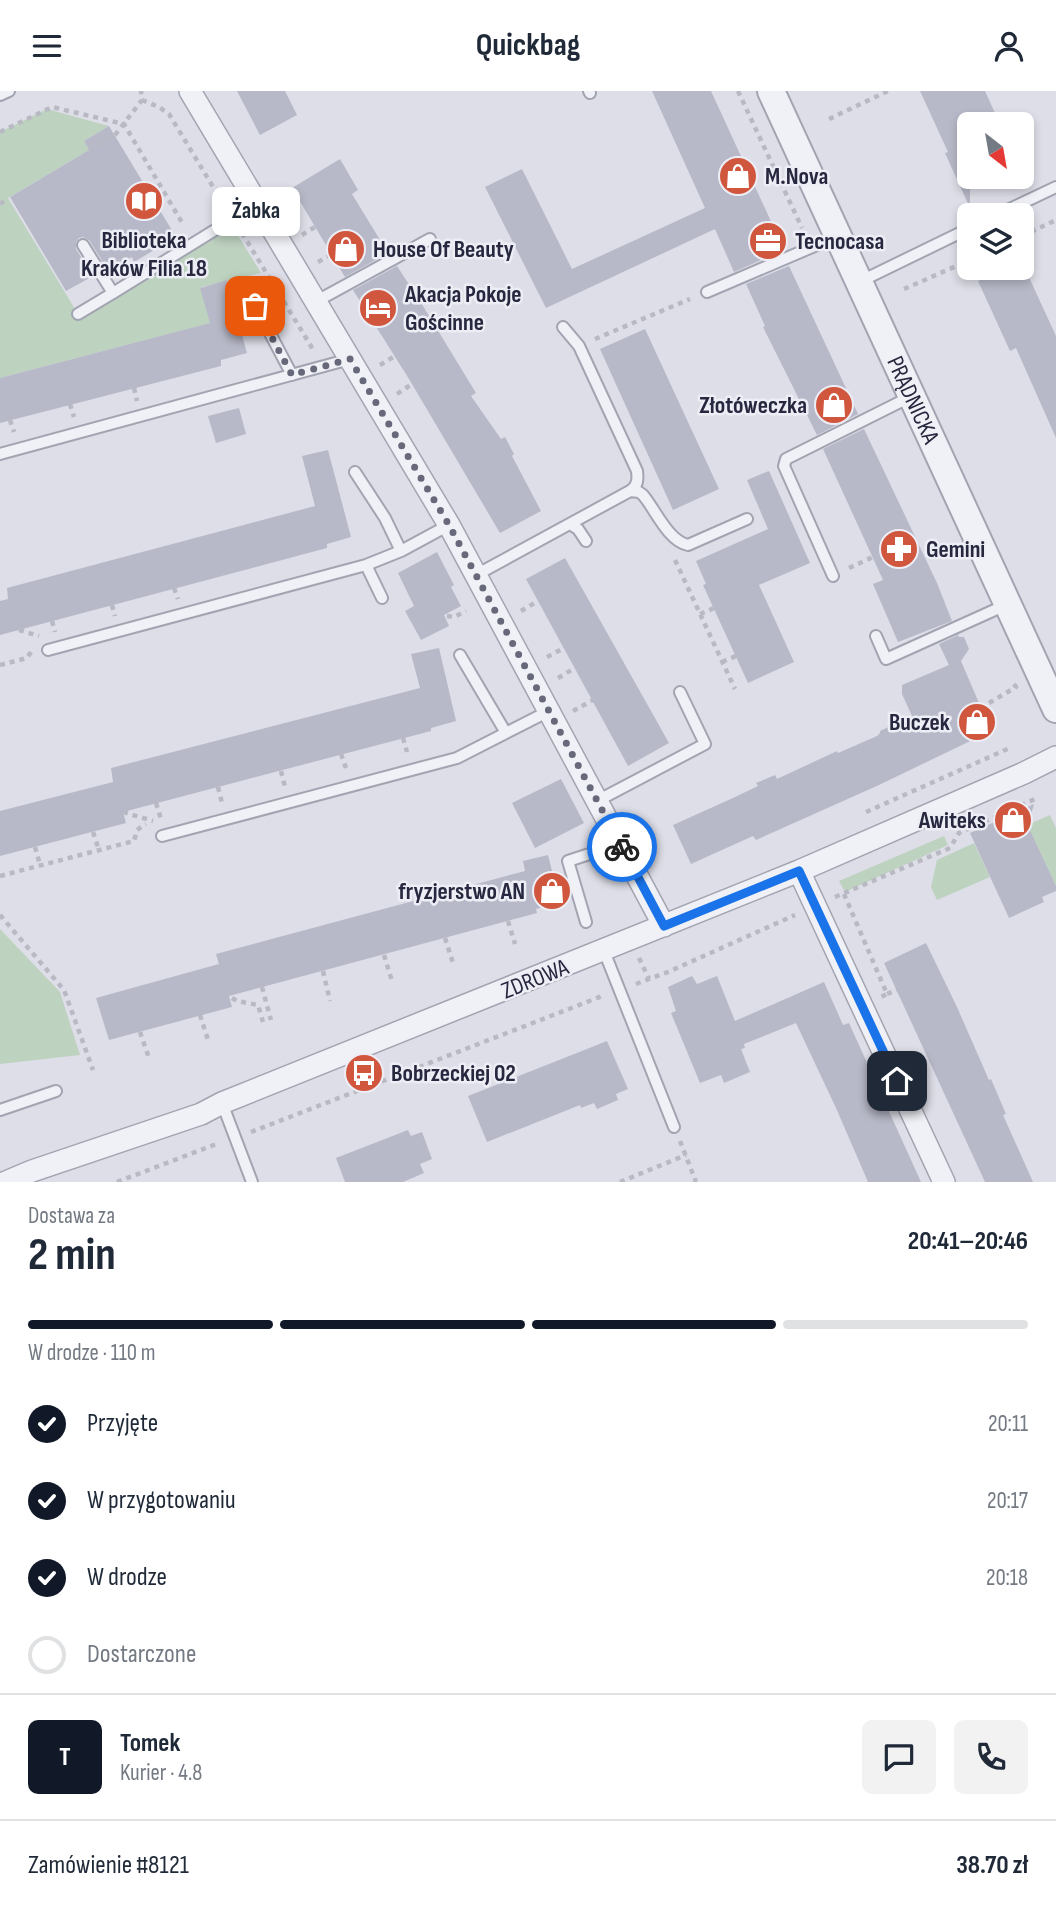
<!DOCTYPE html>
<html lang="pl">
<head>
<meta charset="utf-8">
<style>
  :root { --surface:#fff; --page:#f2f2f3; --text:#1f2937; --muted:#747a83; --line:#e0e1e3; --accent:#111827 }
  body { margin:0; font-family:"Sofia Sans Condensed",sans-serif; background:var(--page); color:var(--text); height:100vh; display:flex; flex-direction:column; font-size:26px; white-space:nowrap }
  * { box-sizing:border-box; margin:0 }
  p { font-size:23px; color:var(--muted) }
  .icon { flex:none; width:38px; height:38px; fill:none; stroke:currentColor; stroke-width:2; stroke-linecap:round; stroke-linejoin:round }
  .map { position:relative; height:1091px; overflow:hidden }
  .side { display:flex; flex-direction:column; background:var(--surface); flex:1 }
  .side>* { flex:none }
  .needle { width:46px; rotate:149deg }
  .controls { position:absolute; left:957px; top:21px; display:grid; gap:14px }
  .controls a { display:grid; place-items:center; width:77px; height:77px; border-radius:10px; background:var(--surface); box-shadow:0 4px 10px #0003; font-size:35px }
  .pin { position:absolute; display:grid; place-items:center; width:60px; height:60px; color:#fff; margin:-30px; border-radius:14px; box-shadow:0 4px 10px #0006 }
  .courier { position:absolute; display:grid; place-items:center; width:70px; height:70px; margin:-35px; border:5px solid #1a73e8; border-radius:50%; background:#fff; color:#222; box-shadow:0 2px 9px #0007 }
  .bubble { position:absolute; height:49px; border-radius:10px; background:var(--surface); box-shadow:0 4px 10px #0003; font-size:23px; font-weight:700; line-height:49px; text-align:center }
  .summary em { font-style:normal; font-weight:700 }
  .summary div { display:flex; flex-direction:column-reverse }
  .summary { display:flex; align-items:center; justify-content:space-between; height:119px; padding:0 28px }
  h1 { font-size:46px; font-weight:700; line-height:52px }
  .bar { display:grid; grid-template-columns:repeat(4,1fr); gap:10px 7px; align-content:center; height:84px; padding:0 28px }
  .bar i { height:9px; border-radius:5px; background:var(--line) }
  .bar .selected { background:var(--accent) }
  .bar p { grid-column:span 4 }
  .line { display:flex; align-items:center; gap:18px; padding:0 28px; border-top:2px solid var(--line) }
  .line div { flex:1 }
  .round { display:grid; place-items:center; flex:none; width:74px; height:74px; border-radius:10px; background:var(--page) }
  ol { padding:0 28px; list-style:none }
  li { display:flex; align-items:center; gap:21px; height:77px }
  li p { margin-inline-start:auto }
  li .icon { padding:7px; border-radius:50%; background:var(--accent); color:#fff; stroke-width:4 }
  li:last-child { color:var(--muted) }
  li i { width:38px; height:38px; border:4px solid var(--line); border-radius:50% }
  header { display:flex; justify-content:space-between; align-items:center; height:91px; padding:0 28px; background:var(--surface); font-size:32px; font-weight:700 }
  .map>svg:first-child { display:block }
  .green { fill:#bed2c0 }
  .building { fill:#b8b9c8 }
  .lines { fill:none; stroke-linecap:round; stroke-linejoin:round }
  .service-casing { stroke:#a3a4b2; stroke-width:14 }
  .minor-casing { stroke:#a3a4b2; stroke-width:24 }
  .tertiary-casing { stroke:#a3a4b2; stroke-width:30 }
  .path { stroke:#b8b9c3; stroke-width:4.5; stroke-dasharray:5 5; stroke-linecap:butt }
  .service { stroke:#f0f1f6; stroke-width:10 }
  .minor { stroke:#f0f1f6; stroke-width:21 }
  .tertiary { stroke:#f0f1f6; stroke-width:26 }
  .done { stroke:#67687a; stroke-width:7; stroke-dasharray:0 12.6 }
  .route { stroke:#1a73e8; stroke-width:9 }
  .labels { text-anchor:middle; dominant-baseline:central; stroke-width:5; stroke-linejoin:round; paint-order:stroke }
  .poi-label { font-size:24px; font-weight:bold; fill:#27283f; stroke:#edeef5; text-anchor:start }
  .street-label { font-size:24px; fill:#27283f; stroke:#edeef5 }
</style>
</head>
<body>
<header><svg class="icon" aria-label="menu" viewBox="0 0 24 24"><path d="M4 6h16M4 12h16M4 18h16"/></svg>Quickbag<svg class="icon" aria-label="person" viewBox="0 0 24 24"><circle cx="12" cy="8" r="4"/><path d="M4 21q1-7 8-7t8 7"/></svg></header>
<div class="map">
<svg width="1056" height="1091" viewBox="0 0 1056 1091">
  <rect width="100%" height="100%" fill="#dedee8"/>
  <path class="green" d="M47,18L109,35L84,50L89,59L8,107L78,223L231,133L261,182L201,196L211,232L0,287V41Z
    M1050,724L1056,737V795L1027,734Z
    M944,745L948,754L845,801L839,790Z
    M974,752L990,786L937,809L931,796L937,769Z
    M0,838L60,901L80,964L0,973Z"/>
  <path class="building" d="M237,0H285L297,24L260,44Z
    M652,0H711L780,150L778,151L782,160L734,181L715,138L546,217L485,96L522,78L572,178L705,117Z
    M920,0H985L1000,33H970V117L945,62L948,61Z
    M109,35L176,146L134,171L132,166L115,176L113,172L106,176L89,149L83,146L79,147L76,151V158L93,185L66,200L10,106L89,59L84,50Z
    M340,68L358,99L352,103L388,162L345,186L292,97Z
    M1022,171L1056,245V347L1016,257L1010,260L978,190L1009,177H1022Z
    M397,175L423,215L476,302L471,305L501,348L505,346L514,363L512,365L541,420L500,442L409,288L353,199Z
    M789,175L858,323L817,344L763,236L765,235L746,193Z
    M227,189L247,262L221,269V275L0,332V287L210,232L200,197Z
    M645,238L719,398L673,419L600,258Z
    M239,317L246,343L216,352L208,325Z
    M864,338L937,492L952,530L898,551L873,493L883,489L823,358Z
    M328,359L351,446L327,453V457L0,544V510L8,508L7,497L315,415L302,365Z
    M769,380L810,472L759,494L794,571L748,592L703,494L706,493L696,470L768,438L747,389Z
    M437,461L454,494L451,496L461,515L444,524L449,535L421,549L405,520L414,515L398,482Z
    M565,467L669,652L628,675L526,488Z
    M958,544L959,546H964L969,558L961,570L991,640L879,694L756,749L753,745L691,773L673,734L733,707L758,695L756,692L775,684L777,688L837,660L838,662L877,645L880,642V640L912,625L902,603V594L949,574L939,553Z
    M439,557L456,630L431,637V640L123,721L126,732L0,765V720L113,691L111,677L420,597L411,563Z
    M561,688L584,732L535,757L512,712Z
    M1034,713L1028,735L1056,795V800L1042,806L1044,811L1009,827L970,742Z
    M548,764L560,812L536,818L537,822L229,905L232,916L109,949L96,907L219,873L216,863L525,780L523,770Z
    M926,852L957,916L989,989L991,988L1006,1023L1003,1024L1033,1091H985L884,872Z
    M692,885L697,893L717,885L735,930L824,891L843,934L849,932L921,1091H868L836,1017L796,932L744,953L745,957L741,958L750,981L724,992L721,984L700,992L671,922L676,920L668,896Z
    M607,950L628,998L616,1003L618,1009L597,1018L594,1012L581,1017L580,1014L487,1051L468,1005Z
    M408,1039L411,1045L422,1041L432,1068L420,1073L424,1082L403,1091H345L336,1067Z"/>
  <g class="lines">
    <defs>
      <path id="service" d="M589,0L590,2
        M0,4L9,0
        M997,124L1056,96
        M83,154L113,202L257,113
        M859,191L970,137
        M245,195L292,284
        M707,201L838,145
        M315,211L430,148
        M78,223L113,202
        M0,363L350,268
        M355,381L385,427L401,460
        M630,400L639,401L643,404C655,418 668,450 688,454L747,428
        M570,433L578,438L586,450
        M366,474L382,507
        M476,484L630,400C638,395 638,388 637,380L579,255L563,236
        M833,485L784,375L786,368L912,305
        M876,545L886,568L1008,513
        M48,559L366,474L401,460L449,434
        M460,564L506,642
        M597,710L705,653L680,601
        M162,745L457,667L549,620
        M586,831L568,770L620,753
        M604,860L674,1036
        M222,1012L252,1091
        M0,1019L56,1000"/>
      <path id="minor" d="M190,0L449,434L664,835
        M799,780L944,1091
        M6,1091L32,1080L201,1023L222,1012L799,780L1024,682L1056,666"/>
      <g id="tertiary">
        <path id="s1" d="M771,0L1056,618"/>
      </g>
    </defs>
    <use href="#service" class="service-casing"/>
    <use href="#minor" class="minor-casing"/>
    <use href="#tertiary" class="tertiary-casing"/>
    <path class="path" d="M738,0L802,137
      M142,9L159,16L169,23L224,114
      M829,28L888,0
      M0,41L52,16L124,33L184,135
      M89,59L115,44L142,9L141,0
      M0,113L8,107
      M242,142L314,260
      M302,144L315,136
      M1022,145L1056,129
      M318,171L331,164
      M904,198L970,169
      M595,248L690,208
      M380,274L395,265
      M134,297L137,310
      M397,303L412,293
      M70,313L74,326
      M10,329L14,341
      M675,469L735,598
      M849,477L873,466
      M174,497L178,508
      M112,514L115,525
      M521,520L538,510
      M700,523L714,517
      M447,525L454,526L466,520
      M52,530L55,541
      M19,539L39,545
      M547,566L564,557
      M722,571L736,565
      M0,574L27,567L31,561
      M558,587L575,577
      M982,619L989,612L1016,596L1014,593
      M573,620L593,609
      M403,647L407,661
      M341,663L346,677
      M281,680L285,696
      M218,696L222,712
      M156,712L161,728
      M123,721L153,730
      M866,721L1012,656
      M93,741L99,759
      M35,756L40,774
      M0,785L134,750L137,739L146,733
      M844,803L887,903L881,906
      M835,806L950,757L959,742L1035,708
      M0,824L64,899L93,979
      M508,830L515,853
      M445,847L453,872
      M384,864L392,890
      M639,867L649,888
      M323,880L330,910
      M636,893L668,881L795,824
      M262,896L271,929
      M887,903L897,899
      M232,907L237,910L258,914L263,931
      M200,924L208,949
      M140,941L149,967
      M251,1041L605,904
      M680,1050L696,1091
      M117,1091L219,1052
      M620,1091L686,1064"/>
    <use href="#service" class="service"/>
    <use href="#minor" class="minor"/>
    <use href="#tertiary" class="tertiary"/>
  </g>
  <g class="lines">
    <path class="done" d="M255,215L292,284L350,268L449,434L622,756"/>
    <path class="route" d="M622,756L664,835L799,780L897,990"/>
  </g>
  <defs>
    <symbol id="shop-disc" viewBox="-11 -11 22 22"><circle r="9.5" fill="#d1563e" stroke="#edeef5"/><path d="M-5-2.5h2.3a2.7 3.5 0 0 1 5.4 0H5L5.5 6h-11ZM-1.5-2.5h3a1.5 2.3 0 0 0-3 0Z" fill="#fff"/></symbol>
    <symbol id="library-disc" viewBox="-11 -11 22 22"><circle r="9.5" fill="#d1563e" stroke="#edeef5"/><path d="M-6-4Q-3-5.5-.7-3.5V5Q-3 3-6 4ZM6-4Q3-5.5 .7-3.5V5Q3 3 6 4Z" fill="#fff"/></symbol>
    <symbol id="office-disc" viewBox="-11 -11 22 22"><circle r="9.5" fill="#d1563e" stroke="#edeef5"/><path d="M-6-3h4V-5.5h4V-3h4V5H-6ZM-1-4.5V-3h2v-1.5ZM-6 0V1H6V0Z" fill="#fff"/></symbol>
    <symbol id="hotel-disc" viewBox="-11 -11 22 22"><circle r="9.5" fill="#d1563e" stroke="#edeef5"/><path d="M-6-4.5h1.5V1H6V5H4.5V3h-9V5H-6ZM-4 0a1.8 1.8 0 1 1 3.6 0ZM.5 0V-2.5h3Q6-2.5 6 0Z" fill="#fff"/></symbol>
    <symbol id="pharmacy-disc" viewBox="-11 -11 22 22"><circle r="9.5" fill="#d1563e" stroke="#edeef5"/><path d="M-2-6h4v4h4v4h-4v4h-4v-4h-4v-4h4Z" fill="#fff"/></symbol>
    <symbol id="bus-disc" viewBox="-11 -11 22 22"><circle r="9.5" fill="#d1563e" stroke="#edeef5"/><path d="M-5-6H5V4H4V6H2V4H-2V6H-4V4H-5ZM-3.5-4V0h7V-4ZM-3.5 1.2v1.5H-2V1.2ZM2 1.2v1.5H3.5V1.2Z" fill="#fff"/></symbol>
  </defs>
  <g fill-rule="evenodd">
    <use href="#shop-disc" x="716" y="63" width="44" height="44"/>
    <use href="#library-disc" x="122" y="88" width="44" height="44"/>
    <use href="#office-disc" x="746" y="128" width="44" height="44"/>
    <use href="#shop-disc" x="324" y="136" width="44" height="44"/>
    <use href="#hotel-disc" x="356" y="195" width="44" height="44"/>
    <use href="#shop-disc" x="812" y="292" width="44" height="44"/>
    <use href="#pharmacy-disc" x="877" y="436" width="44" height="44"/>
    <use href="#shop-disc" x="955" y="609" width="44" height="44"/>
    <use href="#shop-disc" x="991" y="707" width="44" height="44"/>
    <use href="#shop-disc" x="530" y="778" width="44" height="44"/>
    <use href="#bus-disc" x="342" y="960" width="44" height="44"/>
  </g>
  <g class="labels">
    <g class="poi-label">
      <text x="765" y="85">M.Nova</text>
      <text x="144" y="149" text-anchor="middle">Biblioteka<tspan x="144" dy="28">Kraków Filia 18</tspan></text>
      <text x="795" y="150">Tecnocasa</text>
      <text x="373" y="158">House Of Beauty</text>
      <text x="405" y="203">Akacja Pokoje<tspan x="405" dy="28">Gościnne</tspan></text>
      <text x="807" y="314" text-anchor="end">Złotóweczka</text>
      <text x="926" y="458">Gemini</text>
      <text x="950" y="631" text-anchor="end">Buczek</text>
      <text x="986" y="729" text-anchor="end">Awiteks</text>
      <text x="525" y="800" text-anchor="end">fryzjerstwo AN</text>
      <text x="391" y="982">Bobrzeckiej 02</text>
    </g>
    <g class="street-label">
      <text stroke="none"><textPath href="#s1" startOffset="340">PRĄDNICKA</textPath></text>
      <text transform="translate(535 888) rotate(-22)">ZDROWA</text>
    </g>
  </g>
</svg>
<div class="controls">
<a><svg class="needle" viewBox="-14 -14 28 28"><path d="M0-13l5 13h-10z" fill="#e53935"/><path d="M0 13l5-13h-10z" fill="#747a83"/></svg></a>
<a><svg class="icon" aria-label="layers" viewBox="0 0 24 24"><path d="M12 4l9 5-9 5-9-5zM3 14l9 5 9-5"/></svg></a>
</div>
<div class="pin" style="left:255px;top:215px;background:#ea580c"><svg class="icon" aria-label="bag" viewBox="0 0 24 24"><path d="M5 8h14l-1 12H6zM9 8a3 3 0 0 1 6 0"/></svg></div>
<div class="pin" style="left:897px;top:990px;background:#1f2937"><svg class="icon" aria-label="home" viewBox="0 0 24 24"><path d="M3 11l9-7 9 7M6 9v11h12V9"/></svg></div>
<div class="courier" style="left:622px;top:756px"><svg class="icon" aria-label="bike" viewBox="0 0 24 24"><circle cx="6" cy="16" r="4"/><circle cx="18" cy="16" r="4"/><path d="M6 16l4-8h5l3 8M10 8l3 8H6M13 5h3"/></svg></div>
<div class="bubble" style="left:212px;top:96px;width:88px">Żabka</div>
</div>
<section class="side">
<div class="summary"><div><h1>2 min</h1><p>Dostawa za</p></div><em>20:41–20:46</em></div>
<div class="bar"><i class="selected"></i><i class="selected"></i><i class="selected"></i><i></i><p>W drodze · 110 m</p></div>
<ol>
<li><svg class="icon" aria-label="check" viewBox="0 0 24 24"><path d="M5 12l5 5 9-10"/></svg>Przyjęte<p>20:11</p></li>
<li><svg class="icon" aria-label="check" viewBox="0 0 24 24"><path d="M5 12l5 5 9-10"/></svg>W przygotowaniu<p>20:17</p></li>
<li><svg class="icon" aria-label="check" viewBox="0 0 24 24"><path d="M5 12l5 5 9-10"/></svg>W drodze<p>20:18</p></li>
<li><i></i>Dostarczone</li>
</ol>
<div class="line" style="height:126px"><b class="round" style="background:var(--accent);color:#fff">T</b><div><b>Tomek</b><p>Kurier · 4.8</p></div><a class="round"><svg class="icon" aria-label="chat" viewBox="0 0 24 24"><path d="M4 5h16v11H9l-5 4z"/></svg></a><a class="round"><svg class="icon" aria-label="phone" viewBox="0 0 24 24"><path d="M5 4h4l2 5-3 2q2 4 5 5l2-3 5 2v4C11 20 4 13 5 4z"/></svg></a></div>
<div class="line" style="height:91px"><div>Zamówienie #8121</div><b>38.70 zł</b></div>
</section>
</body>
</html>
